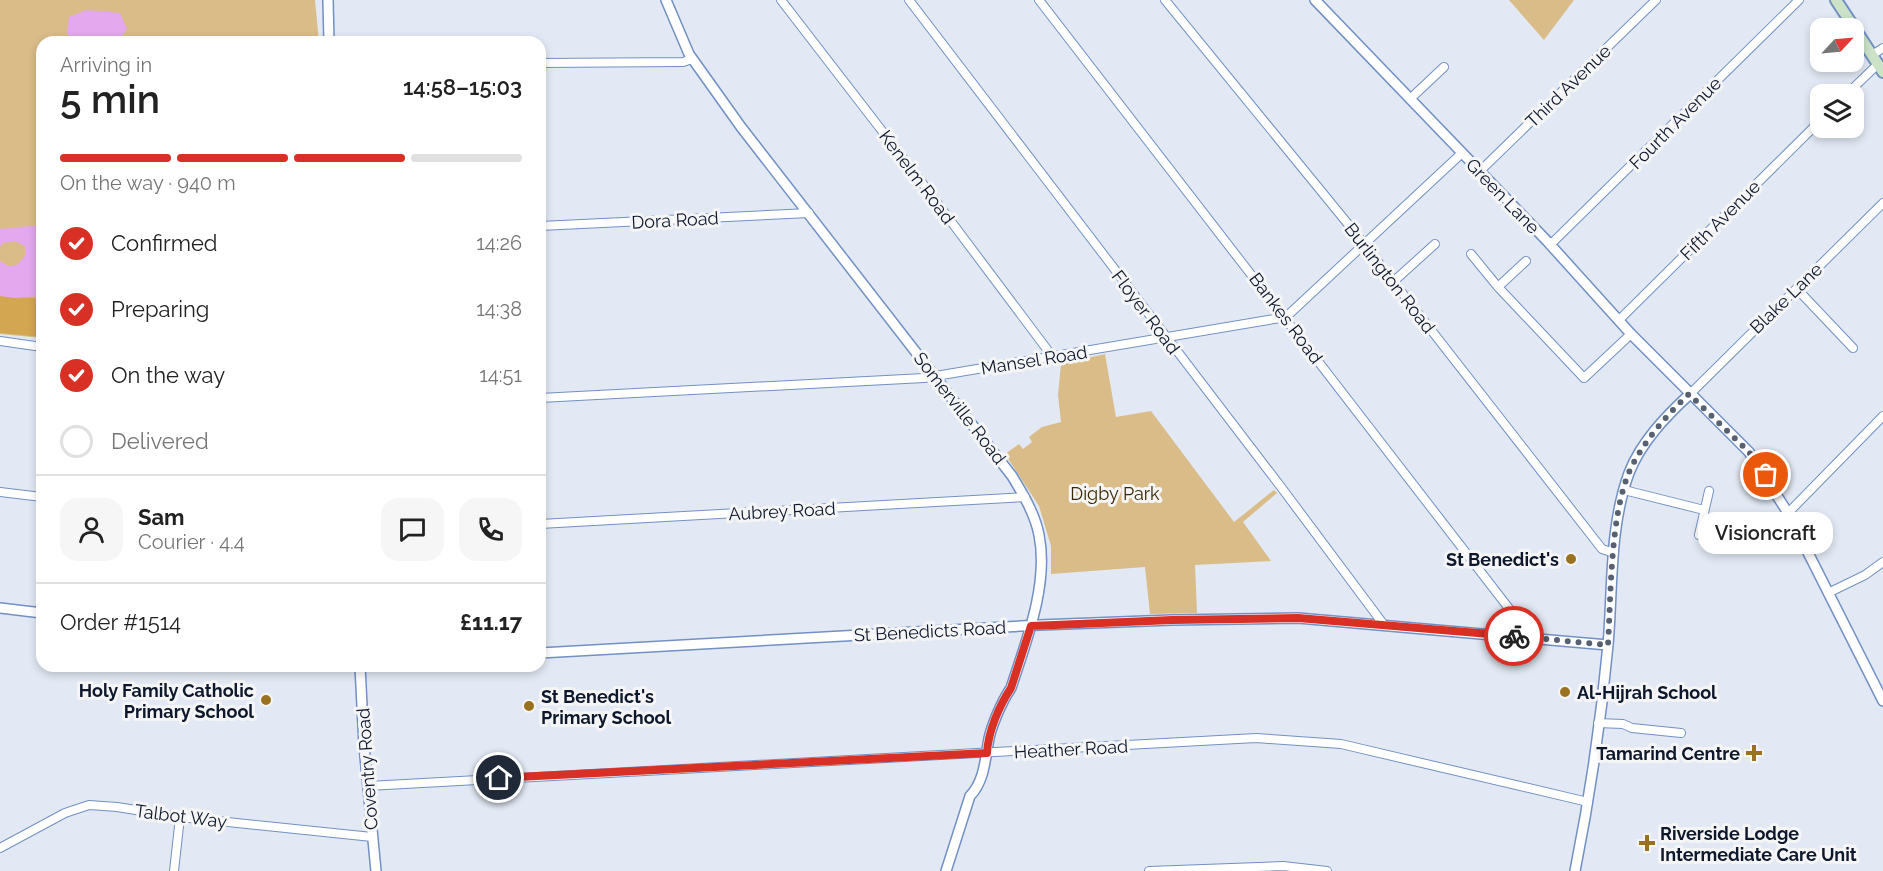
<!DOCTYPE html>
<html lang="en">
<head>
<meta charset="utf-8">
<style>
  :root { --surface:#fff; --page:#f6f6f6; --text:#222; --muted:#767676; --line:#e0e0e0; --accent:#d93025 }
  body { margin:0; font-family:Raleway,sans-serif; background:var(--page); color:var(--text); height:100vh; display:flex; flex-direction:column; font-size:22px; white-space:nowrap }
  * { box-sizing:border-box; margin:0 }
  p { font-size:20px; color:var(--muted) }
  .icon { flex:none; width:33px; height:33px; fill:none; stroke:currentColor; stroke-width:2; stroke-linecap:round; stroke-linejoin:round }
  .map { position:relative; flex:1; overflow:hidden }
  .panel { position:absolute; left:36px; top:36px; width:510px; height:636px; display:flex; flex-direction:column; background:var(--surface); border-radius:18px; box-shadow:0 3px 9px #0003 }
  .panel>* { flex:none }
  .needle { width:39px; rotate:64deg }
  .controls { position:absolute; left:1810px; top:18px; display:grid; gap:12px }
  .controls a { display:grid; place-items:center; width:54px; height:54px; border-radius:12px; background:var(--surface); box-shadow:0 3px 9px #0003; font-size:30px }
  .pin { position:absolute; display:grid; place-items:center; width:51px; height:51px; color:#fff; margin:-26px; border:3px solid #fff; border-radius:50%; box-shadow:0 2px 6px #0007 }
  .courier { position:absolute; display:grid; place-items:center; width:60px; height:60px; margin:-30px; border:4px solid #d93025; border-radius:50%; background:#fff; color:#222; box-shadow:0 2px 8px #0007 }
  .bubble { position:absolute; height:42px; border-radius:18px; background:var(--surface); box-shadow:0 3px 9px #0003; font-size:20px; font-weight:600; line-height:42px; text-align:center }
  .summary em { font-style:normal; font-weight:600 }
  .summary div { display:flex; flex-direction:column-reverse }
  .summary { display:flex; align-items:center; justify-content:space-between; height:102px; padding:0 24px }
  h1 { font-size:39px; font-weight:600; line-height:45px }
  .bar { display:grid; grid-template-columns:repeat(4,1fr); gap:9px 6px; align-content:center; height:72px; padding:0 24px }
  .bar i { height:8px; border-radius:4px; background:var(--line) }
  .bar .current { background:var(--accent) }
  .bar p { grid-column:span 4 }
  .line { display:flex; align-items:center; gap:15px; padding:0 24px; border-top:2px solid var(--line) }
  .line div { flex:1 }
  .round { display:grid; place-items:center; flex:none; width:63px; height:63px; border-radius:18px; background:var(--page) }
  ol { padding:0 24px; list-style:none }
  li { display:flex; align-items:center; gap:18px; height:66px }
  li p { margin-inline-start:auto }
  li .icon { padding:6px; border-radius:50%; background:var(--accent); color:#fff; stroke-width:4 }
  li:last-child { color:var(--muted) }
  li i { width:33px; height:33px; border:3px solid var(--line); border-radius:50% }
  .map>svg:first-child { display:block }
  .green { fill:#dabc88 }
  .forest { fill:#d3a651 }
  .water { fill:#e3a8ee }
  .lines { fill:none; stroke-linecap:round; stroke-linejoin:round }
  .minor-casing { stroke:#7190c4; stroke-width:10 }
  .tertiary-casing { stroke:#7190c4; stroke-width:12 }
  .secondary-casing { stroke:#7190c4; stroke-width:14 }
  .minor { stroke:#fff; stroke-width:8 }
  .tertiary { stroke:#fff; stroke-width:9 }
  .secondary { stroke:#cce3c8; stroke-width:10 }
  .done { stroke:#586172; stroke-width:6; stroke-dasharray:0 10.8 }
  .route { stroke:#d93025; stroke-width:8 }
  .poi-dot { fill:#9a721f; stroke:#f5f5f5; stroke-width:2 }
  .labels { text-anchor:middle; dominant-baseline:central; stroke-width:6; stroke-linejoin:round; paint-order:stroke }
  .street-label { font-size:18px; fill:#0d182c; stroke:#f5f5f5 }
  .park-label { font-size:18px; fill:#392701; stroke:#f5f5f5 }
  .poi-label { font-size:18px; font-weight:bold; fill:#0d182c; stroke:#f5f5f5; text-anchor:end }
</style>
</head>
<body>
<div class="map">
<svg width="1883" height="871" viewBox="0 0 1883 871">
  <rect width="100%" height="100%" fill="#e2e9f4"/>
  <path class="green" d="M0,0H315L319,42H42V338L0,334Z
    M1509,0H1574L1544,40Z
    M1105,354L1116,417L1151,411L1234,522L1274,490L1277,493L1243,522L1271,561L1195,565L1197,613L1150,614L1145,567L1051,574V546L1039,506L1005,454L1019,444L1023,449L1032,442L1029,437L1042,427L1061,422L1058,395L1061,364Z"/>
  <path class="forest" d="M0,296L37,298L42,306V337L0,333Z"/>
  <path class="water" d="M86,10L120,13L127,29L117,42H75L67,33L69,17Z
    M42,225V296L15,298L0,296V261L8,266L17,265L25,256V246L15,241L3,243L0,247V229Z"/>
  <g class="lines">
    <defs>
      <path id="minor" d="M781,0L923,184L1052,356
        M909,0L1281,487L1384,625
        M1039,0L1531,637
        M1165,0L1357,235L1602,549L1614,553
        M1872,55L1883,48
        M540,63L683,62L692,59
        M1847,94L1878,64
        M1410,99L1444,67
        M1479,172L1656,0
        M540,226L809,213
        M1550,245L1799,0
        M1471,254L1498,287
        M1526,261L1498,287L1584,378L1631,334
        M1393,282L1435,244
        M1797,289L1853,348
        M1619,320L1821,120
        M0,341L42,347
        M1690,394L1883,203
        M540,398L924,378L1286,317L1462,153
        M1624,490L1704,510
        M0,492L42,497
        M1788,513L1883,416
        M540,524L1025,497
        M1699,535L1709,491
        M1828,593L1865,575L1883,562
        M1598,723L1623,724L1632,728L1681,733
        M368,786L1256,738L1341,744L1588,802
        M0,848L65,813L89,805L117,807L180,817L372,837
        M174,871L180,817
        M1149,871L1283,866L1327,871"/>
      <path id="tertiary" d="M328,0L329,42
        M666,0L689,54L741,127L1012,476C1023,494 1035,514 1039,535C1049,584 1026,642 1011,688C1002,701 990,728 988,744C985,763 983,783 970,796L946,871
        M1315,0L1547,241L1631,334L1749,452L1788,513L1883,701
        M0,608L42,613
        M540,653L1039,625L1172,620L1298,618L1608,645
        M360,666L364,746L376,871
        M1575,871C1590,796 1601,721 1608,645C1613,588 1609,528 1629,473C1641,442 1666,416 1690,394"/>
      <path id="secondary" d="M1836,0L1883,72"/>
    </defs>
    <use href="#minor" class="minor-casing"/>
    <use href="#tertiary" class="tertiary-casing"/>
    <use href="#secondary" class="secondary-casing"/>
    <use href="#minor" class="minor"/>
    <use href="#tertiary" class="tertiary"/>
    <use href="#secondary" class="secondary"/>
  </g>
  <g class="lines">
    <path class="done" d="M1514,636L1608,645C1611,595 1610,515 1630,470C1644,441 1666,416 1689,394L1749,452L1766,475"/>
    <path class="route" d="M499,778L987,753C988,732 999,706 1011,688L1031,626L1172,620L1298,618L1514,636"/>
  </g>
  <g class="poi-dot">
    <circle cx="1571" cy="559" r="6"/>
    <circle cx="1565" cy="692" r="6"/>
    <circle cx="266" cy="700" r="6"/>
    <circle cx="529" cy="706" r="6"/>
    <path d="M1751 744h6v6h6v6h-6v6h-6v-6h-6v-6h6z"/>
    <path d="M1644 834h6v6h6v6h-6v6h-6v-6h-6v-6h6z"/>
  </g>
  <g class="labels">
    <g class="street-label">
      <text transform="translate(1568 86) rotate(-44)">Third Avenue</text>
      <text transform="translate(1675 123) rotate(-45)">Fourth Avenue</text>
      <text transform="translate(917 177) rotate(53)">Kenelm Road</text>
      <text transform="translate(1503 196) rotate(46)">Green Lane</text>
      <text transform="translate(675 220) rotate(-3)">Dora Road</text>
      <text transform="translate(1720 220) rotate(-45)">Fifth Avenue</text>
      <text transform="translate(1390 278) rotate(52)">Burlington Road</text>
      <text transform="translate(1786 298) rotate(-44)">Blake Lane</text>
      <text transform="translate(1146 312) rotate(53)">Floyer Road</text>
      <text transform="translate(1286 318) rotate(53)">Bankes Road</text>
      <text transform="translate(1034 360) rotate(-9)">Mansel Road</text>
      <text transform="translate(960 408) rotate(52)">Somerville Road</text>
      <text transform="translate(782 511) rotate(-3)">Aubrey Road</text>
      <text transform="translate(930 631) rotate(-3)">St Benedicts Road</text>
      <text transform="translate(1071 749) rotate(-3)">Heather Road</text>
      <text transform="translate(367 769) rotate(-94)">Coventry Road</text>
      <text transform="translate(181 816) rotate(7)">Talbot Way</text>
    </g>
    <g class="park-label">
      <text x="1115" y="493">Digby Park</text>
    </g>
    <g class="poi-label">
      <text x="1559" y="559">St Benedict's</text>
      <text x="254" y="690">Holy Family Catholic<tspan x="254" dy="21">Primary School</tspan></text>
      <text x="1577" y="692" text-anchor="start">Al-Hijrah School</text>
      <text x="541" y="696" text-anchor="start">St Benedict's<tspan x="541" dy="21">Primary School</tspan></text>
      <text x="1740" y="753">Tamarind Centre</text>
      <text x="1660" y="833" text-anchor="start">Riverside Lodge<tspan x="1660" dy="21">Intermediate Care Unit</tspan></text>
    </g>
  </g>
</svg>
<div class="controls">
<a><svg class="needle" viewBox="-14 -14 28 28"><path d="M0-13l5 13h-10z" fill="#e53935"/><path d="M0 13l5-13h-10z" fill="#767676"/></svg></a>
<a><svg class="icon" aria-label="layers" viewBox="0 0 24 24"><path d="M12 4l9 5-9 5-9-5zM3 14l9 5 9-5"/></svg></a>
</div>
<div class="pin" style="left:1766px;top:475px;background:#ea580c"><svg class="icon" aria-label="bag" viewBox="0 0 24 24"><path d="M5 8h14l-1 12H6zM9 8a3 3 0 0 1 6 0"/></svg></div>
<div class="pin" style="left:499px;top:778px;background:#1f2937"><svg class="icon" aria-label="home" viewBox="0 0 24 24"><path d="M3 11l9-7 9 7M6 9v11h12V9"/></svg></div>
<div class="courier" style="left:1514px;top:636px"><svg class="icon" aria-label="bike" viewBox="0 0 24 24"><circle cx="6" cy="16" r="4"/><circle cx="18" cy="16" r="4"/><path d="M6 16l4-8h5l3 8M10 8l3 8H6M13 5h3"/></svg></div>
<div class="bubble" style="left:1698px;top:512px;width:135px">Visioncraft</div>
<section class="panel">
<div class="summary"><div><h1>5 min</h1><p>Arriving in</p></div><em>14:58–15:03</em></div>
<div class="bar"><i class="current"></i><i class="current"></i><i class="current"></i><i></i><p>On the way · 940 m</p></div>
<ol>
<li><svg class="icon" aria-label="check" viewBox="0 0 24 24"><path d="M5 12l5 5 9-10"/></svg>Confirmed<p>14:26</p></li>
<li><svg class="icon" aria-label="check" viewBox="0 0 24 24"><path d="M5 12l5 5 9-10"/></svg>Preparing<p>14:38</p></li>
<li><svg class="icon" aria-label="check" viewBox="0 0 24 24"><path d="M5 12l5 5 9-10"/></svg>On the way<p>14:51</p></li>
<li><i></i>Delivered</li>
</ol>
<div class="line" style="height:108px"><a class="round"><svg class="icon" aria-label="person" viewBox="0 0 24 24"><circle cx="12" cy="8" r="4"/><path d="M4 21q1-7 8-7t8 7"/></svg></a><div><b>Sam</b><p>Courier · 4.4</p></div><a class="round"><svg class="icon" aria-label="chat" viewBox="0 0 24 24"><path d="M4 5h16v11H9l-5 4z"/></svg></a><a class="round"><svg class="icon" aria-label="phone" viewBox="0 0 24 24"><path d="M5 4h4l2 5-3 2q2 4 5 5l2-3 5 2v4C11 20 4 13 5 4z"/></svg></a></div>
<div class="line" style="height:78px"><div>Order #1514</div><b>£11.17</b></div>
</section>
</div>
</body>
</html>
